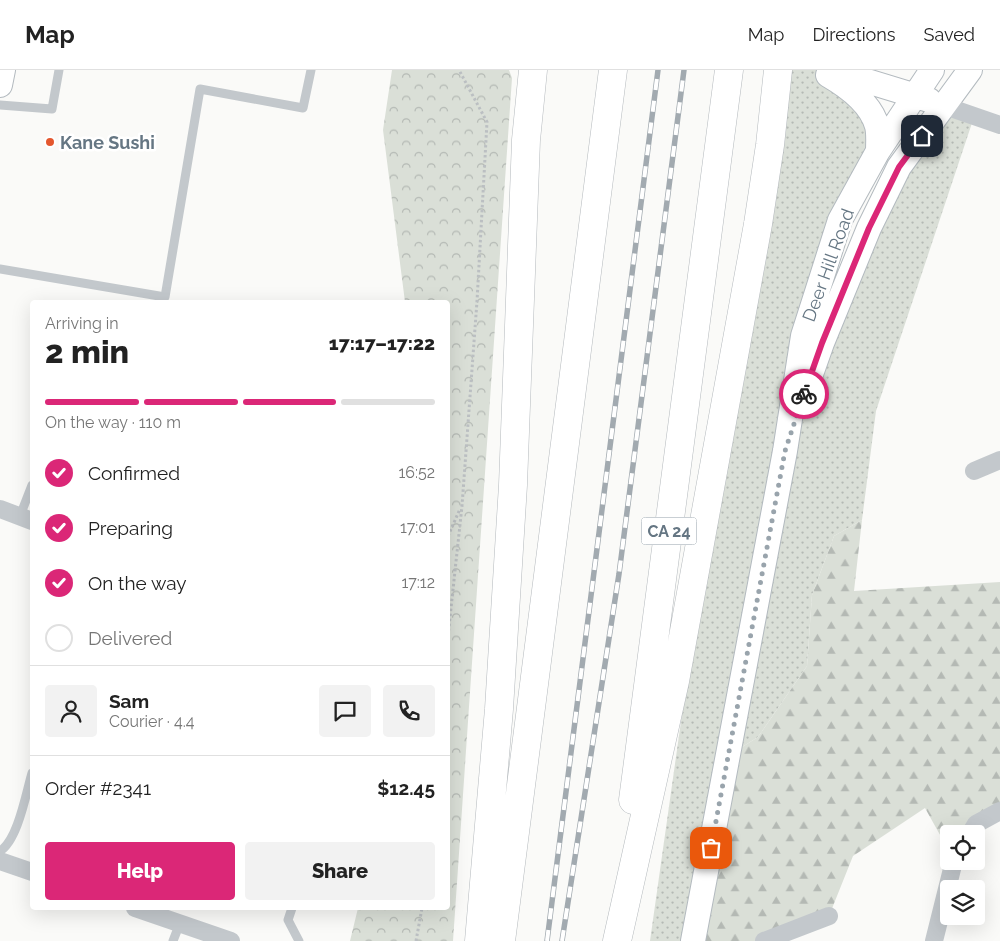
<!DOCTYPE html>
<html lang="en">
<head>
<meta charset="utf-8">
<style>
  :root { --surface:#fff; --page:#f2f2f2; --text:#222; --muted:#767676; --line:#e0e0e0; --accent:#db2777 }
  body { margin:0; font-family:Raleway,sans-serif; background:var(--page); color:var(--text); height:100vh; display:flex; flex-direction:column; font-size:19px; white-space:nowrap }
  * { box-sizing:border-box; margin:0 }
  p { font-size:16px; color:var(--muted) }
  .icon { flex:none; width:28px; height:28px; fill:none; stroke:currentColor; stroke-width:2; stroke-linecap:round; stroke-linejoin:round }
  .map { position:relative; flex:1; overflow:hidden }
  .drawer { position:absolute; left:30px; top:230px; width:420px; height:610px; display:flex; flex-direction:column; background:var(--surface); border-radius:5px; box-shadow:0 5px 20px #0002 }
  .drawer>* { flex:none }
  .controls { position:absolute; left:940px; top:755px; display:grid; gap:10px }
  .controls a { display:grid; place-items:center; width:45px; height:45px; border-radius:5px; background:var(--surface); box-shadow:0 5px 20px #0002; font-size:25px }
  .pin { position:absolute; display:grid; place-items:center; width:42px; height:42px; color:#fff; margin:-21px; border-radius:10px; box-shadow:0 2px 8px #0006 }
  .courier { position:absolute; display:grid; place-items:center; width:50px; height:50px; margin:-25px; border:4px solid #db2777; border-radius:50%; background:#fff; color:#222; box-shadow:0 1px 6px #0007 }
  .headline em { font-style:normal; font-weight:800 }
  .headline div { display:flex; flex-direction:column-reverse }
  .headline { display:flex; align-items:center; justify-content:space-between; height:85px; padding:0 15px }
  h1 { font-size:32px; font-weight:800; line-height:38px }
  .bar { display:grid; grid-template-columns:repeat(4,1fr); gap:8px 5px; align-content:center; height:60px; padding:0 15px }
  .bar i { height:6px; border-radius:4px; background:var(--line) }
  .bar .current { background:var(--accent) }
  .bar p { grid-column:span 4 }
  .line { display:flex; align-items:center; gap:12px; padding:0 15px; border-top:1px solid var(--line) }
  .line div { flex:1 }
  .round { display:grid; place-items:center; flex:none; width:52px; height:52px; border-radius:5px; background:var(--page) }
  ol { padding:0 15px; list-style:none }
  li { display:flex; align-items:center; gap:15px; height:55px }
  li p { margin-inline-start:auto }
  li .icon { padding:5px; border-radius:50%; background:var(--accent); color:#fff; stroke-width:4 }
  li:last-child { color:var(--muted) }
  li i { width:28px; height:28px; border:2px solid var(--line); border-radius:50% }
  .cta { display:flex; gap:10px; margin-top:auto; padding:10px 15px }
  .cta a { flex:1; height:58px; border-radius:5px; background:var(--accent); color:#fff; font-size:20px; font-weight:800; line-height:58px; text-align:center }
  .cta a+a { background:var(--page); color:var(--text) }
  header { display:flex; align-items:center; gap:30px; box-sizing:border-box; height:70px; padding:0 25px; background:var(--surface); border-bottom:1px solid var(--line) }
  header strong { font-size:24px }
  nav { display:flex; gap:28px; margin-inline-start:auto; font-size:18px }
  .map>svg:first-child { display:block }
  .grass { fill:url(#grass-dots) }
  .forest { fill:url(#forest-firs) }
  .park { fill:url(#park-crowns) }
  .lines { fill:none; stroke-linecap:round; stroke-linejoin:round }
  .secondary-casing { stroke:#b3babf; stroke-width:26 }
  .highway-casing { stroke:#b4b9bd; stroke-width:29 }
  .path { stroke:#bbbfc2; stroke-width:3; stroke-dasharray:2.5 2.5; stroke-linecap:butt }
  .lane { stroke:#c3c8cc; stroke-width:9 }
  .street { stroke:#c3c8cc; stroke-width:18 }
  .secondary { stroke:#fff; stroke-width:24 }
  .highway { stroke:#fff; stroke-width:28 }
  .rail-casing { stroke:#a2aab0; stroke-width:5.5 }
  .rail { stroke:#fff; stroke-width:4; stroke-dasharray:11; stroke-linecap:butt }
  .done { stroke:#99a4ac; stroke-width:5; stroke-dasharray:0 9 }
  .route { stroke:#db2777; stroke-width:6 }
  .poi-dot { fill:#e4572e; stroke:#fff; stroke-width:2 }
  .labels { text-anchor:middle; dominant-baseline:central; stroke-width:5; stroke-linejoin:round; paint-order:stroke }
  .shield { fill:#fff; stroke:#939fa8; stroke-width:1 }
  .shield-label { font-size:16px; font-weight:bold; fill:#657683 }
  .poi-label { font-size:18px; font-weight:bold; fill:#657683; stroke:#fff; text-anchor:start }
  .street-label { font-size:18px; fill:#657683; stroke:#fff }
</style>
</head>
<body>
<header>
<strong>Map</strong>
<nav><a>Map</a><a>Directions</a><a>Saved</a></nav>
</header>
<div class="map">
<svg width="1000" height="871" viewBox="0 0 1000 871">
  <defs>
    <pattern id="grass-dots" width="8" height="8" patternUnits="userSpaceOnUse" patternTransform="scale(1.25)"><rect width="8" height="8" fill="#dadfd7"/><path d="M2 2h.1M6 6h.1" fill="none" stroke="#b4b9b4" stroke-width="1.8" stroke-linecap="round"/></pattern>
    <pattern id="forest-firs" width="22" height="20" patternUnits="userSpaceOnUse" patternTransform="scale(1.25)"><rect width="22" height="20" fill="#dadfd7"/><path d="M5 1l3.5 6h-7zM16 11l3.5 6h-7z" fill="#b4b9b4"/></pattern>
    <pattern id="park-crowns" width="20" height="18" patternUnits="userSpaceOnUse" patternTransform="scale(1.25)"><rect width="20" height="18" fill="#dadfd7"/><path d="M2 6a3 3 0 1 1 6 0M12 15a3 3 0 1 1 6 0" fill="none" stroke="#b4b9b4"/></pattern>
  </defs>
  <rect width="100%" height="100%" fill="#fafaf8"/>
  <path class="grass" d="M790,0H820L877,56L840,150L785,377L869,158L945,36L974,47L876,341L862,450L834,466L812,525L807,596L758,667L728,686L693,871H650L686,616Z"/>
  <path class="forest" d="M862,450L854,521L1000,512V741L970,764H949V781L925,738L853,786L829,846L764,871H693L728,686L758,667L807,596L812,525L834,466Z"/>
  <path class="park" d="M392,0H509L512,8L453,871H350L358,838H448V232H405L383,60Z"/>
  <g class="lines">
    <defs>
      <path id="secondary" d="M831,0L929,30
        M828,5C847,16 871,34 877,56C879,64 878,73 878,81
        M0,15L3,0
        M805,321L822,273L869,158L899,97L970,0
        M693,871L785,381L803,266L840,150L878,81L932,0"/>
      <path id="highway" d="M633,730L729,0
        M479,871L499,639L513,415L526,70L533,0
        M501,871L613,0
        M617,871L675,611L758,154L770,75L778,0"/>
    </defs>
    <use href="#secondary" class="secondary-casing"/>
    <use href="#highway" class="highway-casing"/>
    <path class="path" d="M448,466L460,439
      M448,566L462,436L477,231L487,52L459,0
      M416,871L422,838"/>
    <path class="lane" d="M0,35L52,39L59,0
      M0,199L165,227L200,19L303,38L311,0
      M20,446L32,415
      M0,781C18,770 26,723 32,703
      M292,838L288,850L299,871
      M173,871L180,853"/>
    <path class="street" d="M945,36L1000,55
      M974,401L1000,390
      M0,439L32,451
      M970,764L976,754L1000,741
      M0,791L32,802
      M135,838L231,871
      M764,871L829,846
      M934,871L954,791"/>
    <use href="#secondary" class="secondary"/>
    <use href="#highway" class="highway"/>
    <defs>
      <path id="rail" d="M547,871L658,0
        M562,871L619,504L684,0"/>
    </defs>
    <use href="#rail" class="rail-casing"/>
    <use href="#rail" class="rail"/>
  </g>
  <g class="lines">
    <path class="done" d="M711,778L785,381L804,324"/>
    <path class="route" d="M804,324L822,273L869,158L899,97L922,66"/>
  </g>
  <circle class="poi-dot" cx="50" cy="72" r="5"/>
  <g class="labels">
    <rect class="shield" x="641.5" y="447.5" width="55" height="27" rx="4"/>
    <g class="shield-label">
      <text x="669" y="461">CA 24</text>
    </g>
    <g class="poi-label">
      <text x="60" y="72">Kane Sushi</text>
    </g>
    <g class="street-label">
      <text transform="translate(828 195) rotate(-70)">Deer Hill Road</text>
    </g>
  </g>
</svg>
<div class="controls">
<a><svg class="icon" aria-label="locate" viewBox="0 0 24 24"><circle cx="12" cy="12" r="6"/><path d="M12 2v4M12 18v4M2 12h4M18 12h4"/></svg></a>
<a><svg class="icon" aria-label="layers" viewBox="0 0 24 24"><path d="M12 4l9 5-9 5-9-5zM3 14l9 5 9-5"/></svg></a>
</div>
<div class="pin" style="left:711px;top:778px;background:#ea580c"><svg class="icon" aria-label="bag" viewBox="0 0 24 24"><path d="M5 8h14l-1 12H6zM9 8a3 3 0 0 1 6 0"/></svg></div>
<div class="pin" style="left:922px;top:66px;background:#1f2937"><svg class="icon" aria-label="home" viewBox="0 0 24 24"><path d="M3 11l9-7 9 7M6 9v11h12V9"/></svg></div>
<div class="courier" style="left:804px;top:324px"><svg class="icon" aria-label="bike" viewBox="0 0 24 24"><circle cx="6" cy="16" r="4"/><circle cx="18" cy="16" r="4"/><path d="M6 16l4-8h5l3 8M10 8l3 8H6M13 5h3"/></svg></div>
<section class="drawer">
<div class="headline"><div><h1>2 min</h1><p>Arriving in</p></div><em>17:17–17:22</em></div>
<div class="bar"><i class="current"></i><i class="current"></i><i class="current"></i><i></i><p>On the way · 110 m</p></div>
<ol>
<li><svg class="icon" aria-label="check" viewBox="0 0 24 24"><path d="M5 12l5 5 9-10"/></svg>Confirmed<p>16:52</p></li>
<li><svg class="icon" aria-label="check" viewBox="0 0 24 24"><path d="M5 12l5 5 9-10"/></svg>Preparing<p>17:01</p></li>
<li><svg class="icon" aria-label="check" viewBox="0 0 24 24"><path d="M5 12l5 5 9-10"/></svg>On the way<p>17:12</p></li>
<li><i></i>Delivered</li>
</ol>
<div class="line" style="height:90px"><a class="round"><svg class="icon" aria-label="person" viewBox="0 0 24 24"><circle cx="12" cy="8" r="4"/><path d="M4 21q1-7 8-7t8 7"/></svg></a><div><b>Sam</b><p>Courier · 4.4</p></div><a class="round"><svg class="icon" aria-label="chat" viewBox="0 0 24 24"><path d="M4 5h16v11H9l-5 4z"/></svg></a><a class="round"><svg class="icon" aria-label="phone" viewBox="0 0 24 24"><path d="M5 4h4l2 5-3 2q2 4 5 5l2-3 5 2v4C11 20 4 13 5 4z"/></svg></a></div>
<div class="line" style="height:65px"><div>Order #2341</div><b>$12.45</b></div>
<div class="cta"><a>Help</a><a>Share</a></div>
</section>
</div>
</body>
</html>
